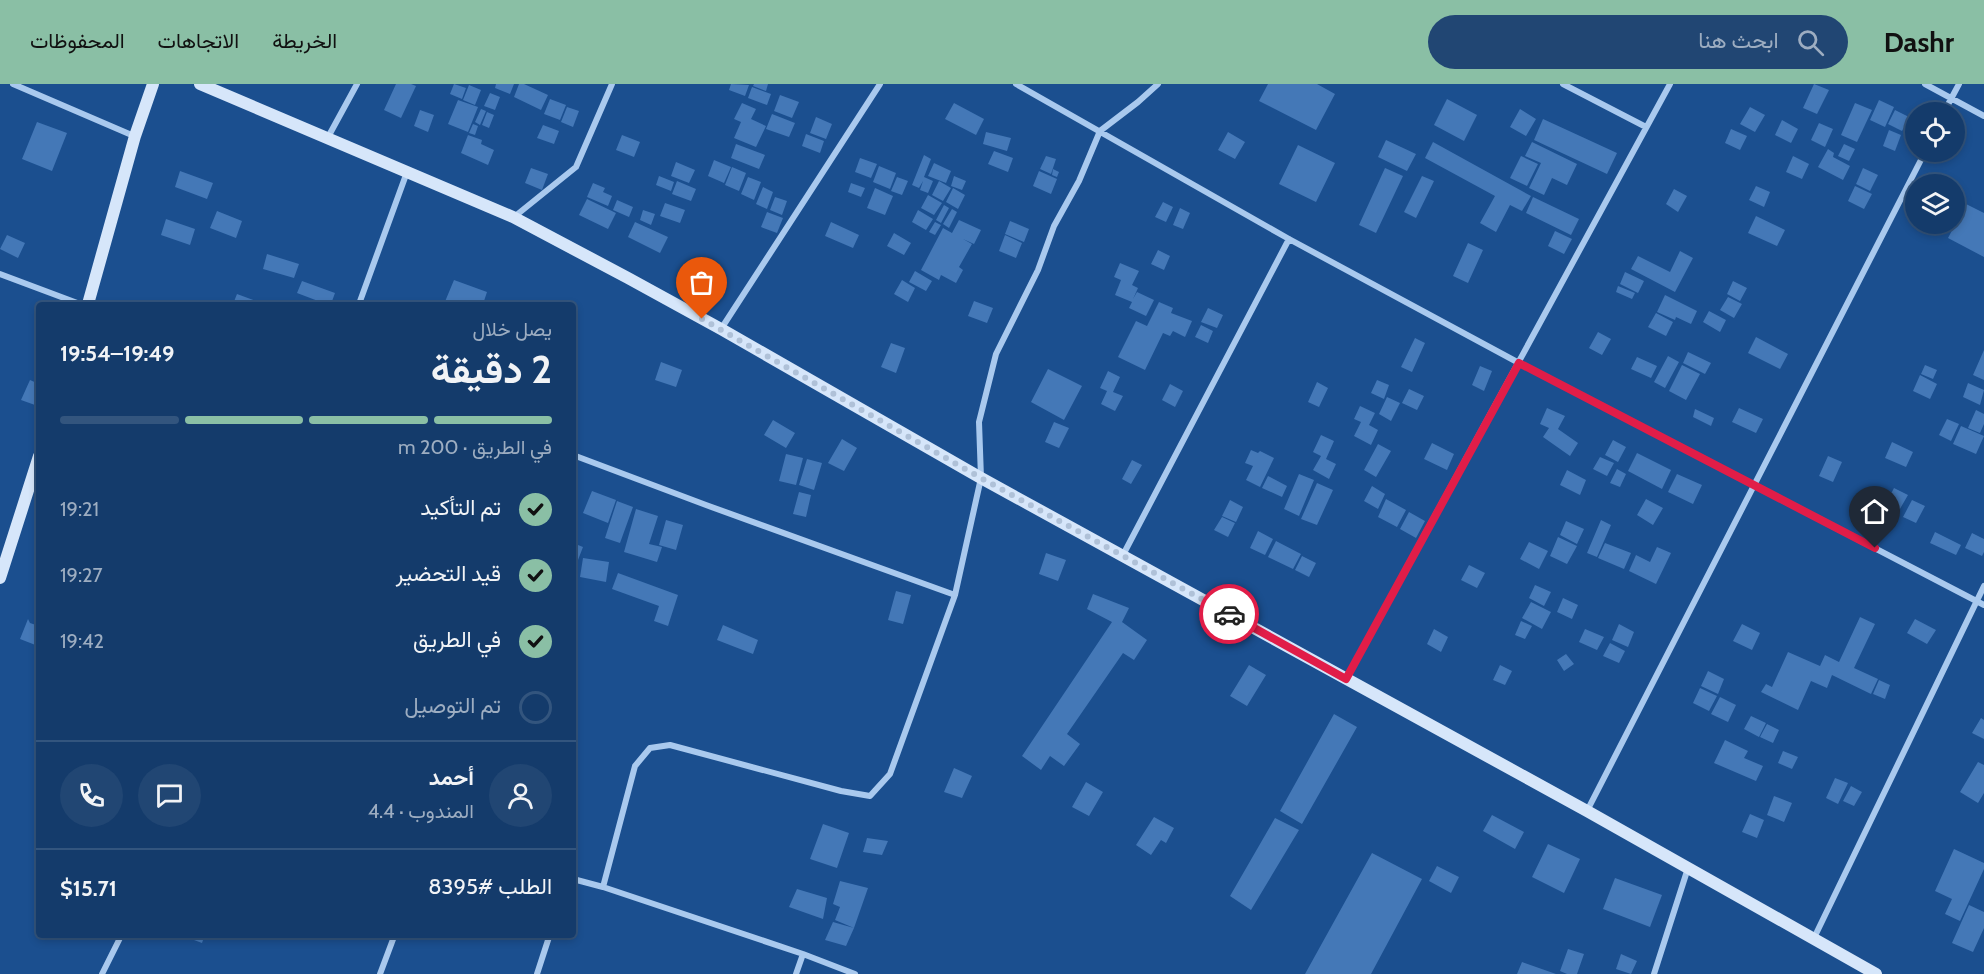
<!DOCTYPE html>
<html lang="ar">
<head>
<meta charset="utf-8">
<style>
  :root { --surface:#143b6b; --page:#214673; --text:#f1f3f6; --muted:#9dadc1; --line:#33557e; --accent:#8abfa5 }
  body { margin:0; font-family:Cabin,Vazirmatn,sans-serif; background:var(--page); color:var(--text); direction:rtl; height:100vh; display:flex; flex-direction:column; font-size:22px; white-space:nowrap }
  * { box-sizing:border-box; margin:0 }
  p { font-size:20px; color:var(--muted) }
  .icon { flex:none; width:33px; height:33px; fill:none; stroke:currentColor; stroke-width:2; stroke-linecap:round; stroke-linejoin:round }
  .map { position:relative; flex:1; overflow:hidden; direction:ltr }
  .sheet { position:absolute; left:36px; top:218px; width:540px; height:636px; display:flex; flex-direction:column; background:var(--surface); border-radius:6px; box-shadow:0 3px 9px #0003,0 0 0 2px var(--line); direction:rtl }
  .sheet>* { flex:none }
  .controls { position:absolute; left:1905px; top:18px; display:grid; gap:12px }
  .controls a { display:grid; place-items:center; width:60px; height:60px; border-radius:50%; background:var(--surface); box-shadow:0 3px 9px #0003,0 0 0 2px var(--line); font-size:30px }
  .pin { position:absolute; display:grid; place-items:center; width:51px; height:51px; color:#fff; margin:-62px -26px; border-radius:50% 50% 50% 0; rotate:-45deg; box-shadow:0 0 6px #0007 }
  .pin .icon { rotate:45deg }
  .courier { position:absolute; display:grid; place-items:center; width:60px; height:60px; margin:-30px; border:4px solid #e11d48; border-radius:50%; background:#fff; color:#222; box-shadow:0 2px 8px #0007 }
  .head em { font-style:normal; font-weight:700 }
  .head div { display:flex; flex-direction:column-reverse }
  .head { display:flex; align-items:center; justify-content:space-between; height:102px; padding:0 24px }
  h1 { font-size:39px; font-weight:700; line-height:45px }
  .bar { display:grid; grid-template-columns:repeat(4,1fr); gap:9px 6px; align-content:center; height:72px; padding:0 24px }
  .bar i { height:8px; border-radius:4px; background:var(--line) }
  .bar .current { background:var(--accent) }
  .bar p { grid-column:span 4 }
  .line { display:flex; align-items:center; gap:15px; padding:0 24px; border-top:2px solid var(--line) }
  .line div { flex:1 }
  .round { display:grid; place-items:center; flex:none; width:63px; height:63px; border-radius:32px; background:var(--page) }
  ol { padding:0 24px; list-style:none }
  li { display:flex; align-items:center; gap:18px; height:66px }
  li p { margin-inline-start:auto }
  li .icon { padding:6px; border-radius:50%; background:var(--accent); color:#111; stroke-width:4 }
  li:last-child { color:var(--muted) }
  li i { width:33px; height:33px; border:3px solid var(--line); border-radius:50% }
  header { display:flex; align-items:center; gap:36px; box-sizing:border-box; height:84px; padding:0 30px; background:var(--accent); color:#111 }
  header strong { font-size:28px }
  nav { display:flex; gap:33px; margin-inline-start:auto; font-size:21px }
  .search { width:420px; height:54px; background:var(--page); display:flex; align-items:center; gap:15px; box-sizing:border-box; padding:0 21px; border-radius:33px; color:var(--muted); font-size:22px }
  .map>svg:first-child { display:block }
  .building { fill:#4478b7 }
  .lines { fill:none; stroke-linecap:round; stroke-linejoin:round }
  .street { stroke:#a9c9ee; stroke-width:6 }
  .secondary { stroke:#d6e6fa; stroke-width:12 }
  .done { stroke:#afc1d8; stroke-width:6; stroke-dasharray:0 10.8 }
  .route { stroke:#e11d48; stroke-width:8 }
</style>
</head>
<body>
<header>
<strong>Dashr</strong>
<div class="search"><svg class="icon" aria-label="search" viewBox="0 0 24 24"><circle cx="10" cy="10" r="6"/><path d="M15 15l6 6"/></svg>ابحث هنا</div>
<nav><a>الخريطة</a><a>الاتجاهات</a><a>المحفوظات</a></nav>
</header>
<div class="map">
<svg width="1984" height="890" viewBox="0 0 1984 890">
  <rect width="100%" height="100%" fill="#1b4f8f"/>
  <path class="building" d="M396,0H411L416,2L401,34L384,26Z
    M454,0L466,4L462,15L450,10Z
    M496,0H514L510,10L495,4Z
    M519,0H524L548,11L541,26L514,13Z
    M731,0L749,1L745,12L729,6Z
    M754,0H768L766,7L753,2Z
    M1268,0H1317L1335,10L1316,46L1259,17Z
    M1814,0L1829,6L1817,30L1803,24Z
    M469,1L481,6L475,21L463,16Z
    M752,3L771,10L767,21L748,14Z
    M490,9L500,13L495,26L484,22Z
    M780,11L799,18L792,34L774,27Z
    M550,15L566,21L560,36L544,30Z
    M1447,15L1477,31L1464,57L1434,41Z
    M458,16L478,23L468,48L448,40Z
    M1879,16L1894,23L1885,43L1870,36Z
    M742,19L756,25L751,35L766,42L756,63L734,54L741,38L734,35Z
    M954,19L984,35L976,51L945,35Z
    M1855,19L1872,26L1857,58L1841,51Z
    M567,23L579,27L573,43L561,38Z
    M1750,23L1765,31L1755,48L1740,40Z
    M481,25L486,27L480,41L475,38Z
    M1520,25L1536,35L1526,52L1510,43Z
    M420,26L434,31L428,48L414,42Z
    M1895,26L1909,33L1902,47L1888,40Z
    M487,28L494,31L489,44L482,41Z
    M772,30L795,39L789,53L766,45Z
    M816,33L832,40L826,55L810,49Z
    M1543,35L1617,69L1607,90L1534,56Z
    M1782,36L1798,45L1791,59L1775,51Z
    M37,38L67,49L52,87L22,75Z
    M1819,39L1833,45L1825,63L1811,56Z
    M473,40L478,42L475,51L469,49Z
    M543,41L559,47L554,60L537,54Z
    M1731,45L1747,52L1740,66L1725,59Z
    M1889,46L1901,51L1895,67L1883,62Z
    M986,48L1011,54L1007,67L983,60Z
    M1228,48L1245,58L1235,75L1218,66Z
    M806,50L824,57L820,69L802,62Z
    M468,51L482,56L481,60L494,66L488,81L461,69Z
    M622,51L640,58L634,73L616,66Z
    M1386,56L1416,70L1407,87L1378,73Z
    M1433,58L1531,112L1522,127L1510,121L1496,148L1480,139L1495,112L1425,74Z
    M1532,58L1577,80L1567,101L1552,94L1544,111L1529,104L1541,79L1525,72Z
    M736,60L765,71L759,85L731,74Z
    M1844,60L1855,65L1849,77L1838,72Z
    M1298,61L1335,79L1316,118L1279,100Z
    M1828,65L1834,69L1833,73L1850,82L1843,96L1818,83Z
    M994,67L1013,74L1008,88L988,80Z
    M924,71L931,75L924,93L933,97L928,109L920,106L923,97L919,104L912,101Z
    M1046,72L1056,75L1051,90L1040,85Z
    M1521,72L1538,80L1527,102L1510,94Z
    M1793,72L1809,80L1802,95L1786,88Z
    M860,74L877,80L871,94L855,88Z
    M714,76L731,83L724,99L708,92Z
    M676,78L695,86L689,99L671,92Z
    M934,79L951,87L946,99L928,92Z
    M879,82L896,89L890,105L873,98Z
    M732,83L746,89L739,107L725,101Z
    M531,84L548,90L542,106L525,99Z
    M1385,84L1403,92L1376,149L1359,141Z
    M1863,84L1878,91L1870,107L1856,100Z
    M1053,85L1059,88L1057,93L1052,91Z
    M180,87L213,99L207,115L175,103Z
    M1039,87L1057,95L1051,110L1033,102Z
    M659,92L674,98L671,107L656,101Z
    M954,92L966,97L962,106L951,102Z
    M1422,92L1434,97L1416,134L1404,128Z
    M748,93L761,98L754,116L741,110Z
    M897,93L908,97L902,111L891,107Z
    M677,97L696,105L691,117L672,110Z
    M939,97L951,104L943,117L932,111Z
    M593,99L605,104L603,108L612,112L608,122L587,113Z
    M851,99L865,104L861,113L848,108Z
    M1756,102L1770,108L1764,123L1749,116Z
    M1855,102L1872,110L1864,125L1848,117Z
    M763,103L773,108L767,125L756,120Z
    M875,104L893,112L885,131L867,124Z
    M953,104L965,111L958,125L946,118Z
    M1674,105L1687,112L1678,128L1666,120Z
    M928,111L942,119L934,131L921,124Z
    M775,113L787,117L782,131L770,126Z
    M1533,113L1579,135L1571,151L1526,129Z
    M587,115L616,129L608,145L579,131Z
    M617,116L633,123L629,133L613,126Z
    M1163,118L1173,123L1166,138L1155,133Z
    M665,119L685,126L680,139L660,132Z
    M1966,120L1984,129V173L1948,154Z
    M944,121L949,124L941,139L936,136Z
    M1180,124L1190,129L1183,145L1173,141Z
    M952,125L957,128L949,144L943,140Z
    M643,126L655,130L651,141L640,136Z
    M918,126L933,135L926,146L912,138Z
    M217,127L242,137L236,154L210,144Z
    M767,128L783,134L777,149L761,143Z
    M1756,132L1785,146L1777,162L1748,149Z
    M166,135L195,145L190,161L161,151Z
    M959,136L981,146L974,160L963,155L972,160L959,183L963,186L956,199L941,191L939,196L921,186L943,144L952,149Z
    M1010,137L1029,145L1024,158L1005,150Z
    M635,138L668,153L660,169L628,153Z
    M831,138L859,151L853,164L825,152Z
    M935,138L941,141L935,151L929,148Z
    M1555,147L1572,155L1564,170L1548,162Z
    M894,149L911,159L904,171L887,162Z
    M7,151L25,159L18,174L0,165Z
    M1005,151L1022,159L1016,174L999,167Z
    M1468,159L1483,166L1468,199L1453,192Z
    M1158,166L1170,172L1164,186L1151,180Z
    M1680,167L1693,174L1675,208L1631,185L1638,172L1670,188Z
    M267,170L299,180L294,194L263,185Z
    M1120,179L1139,187L1132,201L1138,204L1133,215L1137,208L1154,216L1146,232L1129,224L1132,218L1115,211L1121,196L1114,193Z
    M915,187L932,197L926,207L909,198Z
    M1625,188L1644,197L1638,209L1620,200Z
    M454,196L487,208L483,220H444Z
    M902,196L915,204L908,218L894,210Z
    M302,197L335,209L331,220H326L297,209Z
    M1733,197L1747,204L1740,217L1727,210Z
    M1618,202L1635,209L1632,215L1616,208Z
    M237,210L264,220H233Z
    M1665,211L1697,227L1691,240L1676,233L1675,236L1657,228Z
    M1728,213L1742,220L1734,234L1720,226Z
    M974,217L993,224L987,239L968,232Z
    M1159,218L1173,224L1171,229L1192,237L1185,253L1173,247L1170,252L1163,249L1145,286L1118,273L1136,237L1147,242Z
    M1208,224L1223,231L1217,244L1201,238Z
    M1709,227L1726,236L1720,248L1703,238Z
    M1656,229L1673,238L1666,252L1648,243Z
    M1201,241L1213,247L1208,259L1195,253Z
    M1598,248L1611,255L1602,271L1589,264Z
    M1756,253L1788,270L1780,285L1748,269Z
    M1415,254L1425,259L1412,288L1401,283Z
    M891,259L905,264L896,289L881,283Z
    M1984,266V296L1973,291Z
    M1688,268L1711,279L1705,290L1683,279Z
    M1668,272L1679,278L1665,304L1654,298Z
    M1637,273L1657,282L1651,294L1631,285Z
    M661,278L682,286L676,303L655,296Z
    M1682,281L1700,290L1686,316L1669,307Z
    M1925,281L1937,286L1933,295L1921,290Z
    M1480,282L1492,287L1484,307L1472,301Z
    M1048,285L1082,302L1064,336L1031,318Z
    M1108,287L1120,293L1113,308L1123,312L1115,327L1101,320L1107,307L1100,304Z
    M1920,291L1937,300L1930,315L1913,307Z
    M30,296L39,300V311L35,321L21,316Z
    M1377,296L1389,301L1384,315L1371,309Z
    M1317,298L1328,304L1319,323L1308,318Z
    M1968,299L1984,306L1980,321L1963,313Z
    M1170,300L1183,307L1175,323L1162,316Z
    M1409,305L1424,312L1417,326L1402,319Z
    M1387,313L1400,319L1391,337L1379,330Z
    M1360,322L1375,329L1369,341L1378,346L1371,361L1354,352L1361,338L1354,335Z
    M1547,324L1565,332L1558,345L1578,359L1570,372L1543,353L1549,344L1540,340Z
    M1739,324L1763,335L1756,349L1732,338Z
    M1695,325L1714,334L1711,342L1693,333Z
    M1976,326L1984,330V340L1980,349L1968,344Z
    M1947,335L1959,340L1951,357L1939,351Z
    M773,336L795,349L786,364L764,351Z
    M1054,338L1069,344L1059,364L1045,358Z
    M1961,342L1984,352L1976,370L1953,360Z
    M1321,351L1334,357L1326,375L1336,380L1329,395L1313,386L1321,372L1313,368Z
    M842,355L857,364L844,387L828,379Z
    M1613,356L1626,363L1618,378L1605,371Z
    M1892,358L1913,368L1906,383L1885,374Z
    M1432,359L1454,370L1447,386L1424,375Z
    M1378,360L1391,367L1376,393L1364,386Z
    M1251,366L1258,369L1260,367L1274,374L1260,403L1246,396L1253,382L1245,379Z
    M1637,369L1671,386L1662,405L1628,387Z
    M786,370L803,374L796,401L779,397Z
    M1828,372L1842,378L1833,398L1819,392Z
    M1600,373L1614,379L1607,392L1593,385Z
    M807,375L822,379L814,406L799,401Z
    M1132,376L1142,381L1131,400L1122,395Z
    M1617,385L1626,390L1620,403L1610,399Z
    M1567,386L1586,396L1580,411L1560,401Z
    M1299,390L1314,396L1299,432L1284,425Z
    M1677,390L1702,401L1693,420L1668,408Z
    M1268,392L1287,402L1282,413L1262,404Z
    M1317,399L1333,406L1317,441L1301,435Z
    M1372,402L1385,410L1378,425L1364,417Z
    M1894,404L1908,411L1897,430L1884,423Z
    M592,407L616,416L608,439L583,429Z
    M799,408L811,411L806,433L793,430Z
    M1386,415L1406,426L1397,443L1378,433Z
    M1646,415L1663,424L1653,441L1637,431Z
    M1230,416L1243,423L1236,438L1222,432Z
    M1912,416L1925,422L1916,439L1903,433Z
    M617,417L633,423L620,459L605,454Z
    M636,425L658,432L649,460L662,463L657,478L624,468Z
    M1409,428L1425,437L1416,454L1400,445Z
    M1222,433L1235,439L1228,453L1214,446Z
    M666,436L683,441L676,466L659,461Z
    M1601,436L1611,441L1597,473L1587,469Z
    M1566,437L1584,445L1577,460L1560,451Z
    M1258,447L1273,455L1265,471L1250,464Z
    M1935,448L1961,461L1956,471L1930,459Z
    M1972,449L1984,455V468L1982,472L1965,464Z
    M1558,453L1577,462L1567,480L1550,472Z
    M1276,457L1301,470L1293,485L1268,473Z
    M1529,458L1548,467L1539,485L1520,475Z
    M573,459L583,463L573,489Z
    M1605,459L1631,469L1624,485L1598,474Z
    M1657,463L1671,469L1656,500L1629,487L1636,471L1650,478Z
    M1046,469L1066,476L1058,497L1039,490Z
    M1302,472L1316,479L1309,493L1295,486Z
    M583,474L609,478L606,498L580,493Z
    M1469,481L1485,489L1477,504L1461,496Z
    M618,489L678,511L668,542L654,537L659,522L612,505Z
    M1535,501L1551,508L1544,522L1529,514Z
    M896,507L911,511L903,540L888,536Z
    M1093,510L1129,524L1122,538L1147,556L1134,576L1123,569L1067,650L1080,660L1064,682L1050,672L1041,686L1022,672L1112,538L1087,525Z
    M1563,514L1578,521L1572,535L1557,528Z
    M1531,518L1551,528L1542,545L1522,534Z
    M1860,533L1875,540L1854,584L1878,595L1871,610L1832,591L1827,604L1811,597L1798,626L1761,608L1766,600L1772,603L1788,568L1820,582L1825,571L1839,578Z
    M28,535L30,539L39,542L38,562L20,555Z
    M1915,535L1936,546L1927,560L1907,549Z
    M1521,537L1532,542L1525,555L1515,551Z
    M1619,540L1634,548L1628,563L1612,556Z
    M1742,540L1760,549L1752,566L1733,557Z
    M723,541L758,556L753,570L717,556Z
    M1434,545L1448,553L1441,568L1427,560Z
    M1585,545L1604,553L1597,566L1579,558Z
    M1610,559L1625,567L1619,579L1603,572Z
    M1566,570L1574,580L1564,587L1557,576Z
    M1249,581L1266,591L1247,622L1230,612Z
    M1500,581L1512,587L1505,601L1493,596Z
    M1708,587L1724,595L1718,610L1701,602Z
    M1879,596L1890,601L1885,615L1873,610Z
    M1700,604L1717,612L1709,627L1693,619Z
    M1720,613L1736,621L1728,638L1711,630Z
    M1334,630L1357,643L1302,740L1280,727Z
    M1751,632L1766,639L1759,653L1744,645Z
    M1981,634L1984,636V655L1972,649Z
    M1767,640L1779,646L1773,659L1760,653Z
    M1725,656L1748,667L1744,674L1763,682L1756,697L1714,679Z
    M1783,667L1798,673L1792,685L1778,679Z
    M1978,678L1984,681V709L1978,719L1960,708Z
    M954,684L972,692L962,714L944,708Z
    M1835,694L1848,699L1838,720L1826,714Z
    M1086,698L1103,708L1089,732L1072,723Z
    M1851,702L1862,708L1854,722L1843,717Z
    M1774,712L1792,719L1784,738L1767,731Z
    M1750,730L1764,736L1757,754L1742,748Z
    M1492,731L1524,748L1515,765L1483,747Z
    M1154,733L1174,744L1166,759L1161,756L1151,771L1136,761Z
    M1275,734L1299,746L1251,826L1230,812Z
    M823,740L849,749L837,784L810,775Z
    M867,754L888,757L882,771L863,768Z
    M1548,760L1580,775L1564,809L1532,793Z
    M1954,765L1984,779V785L1960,837L1945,830L1952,815L1935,807Z
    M1372,769L1422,795L1371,890H1305Z
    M1437,782L1459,793L1451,809L1429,797Z
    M1615,794L1662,811L1650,843L1603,825Z
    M840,797L868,804L854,844L835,836L840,823L833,820Z
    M797,805L827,814L823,835L789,823Z
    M1969,821L1984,828V844L1973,868L1952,859Z
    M833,838L854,844L846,862L825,856Z
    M178,850H205L202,859Z
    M1568,865L1584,870L1577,890H1567L1560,887Z
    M1621,870L1637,877L1631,890L1616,885Z
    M1522,878L1556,890H1517Z"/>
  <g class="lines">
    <path class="street" d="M13,0L134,52
      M1016,0L1289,155L1519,279L1984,521
      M1563,0L1646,43
      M1925,0L1984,32
      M1944,28L1959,0
      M327,55L357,0
      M514,133L576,83L612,0
      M0,190L80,220
      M359,220L407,88
      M721,245L880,0
      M573,371L706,421L955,511
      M1123,471L1289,155
      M1346,595L1670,0
      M1587,727L1925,68
      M573,795L603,803L803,870L855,890
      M603,803L635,682L650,664L670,661L841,707L870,712L890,690L955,511L981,394L979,338L996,270L1038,186L1054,142L1079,97L1100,47L1138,18L1158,0
      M1814,854L1984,502
      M102,890L122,850
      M380,890L395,850
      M537,890L550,850
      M796,890L803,870
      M1654,890L1688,784"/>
    <path class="secondary" d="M200,0L513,133L628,194L721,245L981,394L1587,727L1876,890
      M88,220L135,52L153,0
      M0,494L39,372"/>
  </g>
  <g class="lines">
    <path class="done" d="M702,235L981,394L1229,530"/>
    <path class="route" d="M1229,530L1346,595L1519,279L1875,464"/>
  </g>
</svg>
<div class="controls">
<a><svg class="icon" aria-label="locate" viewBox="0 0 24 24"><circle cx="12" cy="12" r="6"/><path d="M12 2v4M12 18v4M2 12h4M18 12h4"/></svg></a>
<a><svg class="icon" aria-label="layers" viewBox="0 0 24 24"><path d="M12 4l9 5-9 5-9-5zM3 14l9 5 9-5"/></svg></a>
</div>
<div class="pin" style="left:702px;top:235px;background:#ea580c"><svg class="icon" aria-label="bag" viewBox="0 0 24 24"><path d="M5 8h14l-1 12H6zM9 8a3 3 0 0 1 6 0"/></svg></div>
<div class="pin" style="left:1875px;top:464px;background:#1f2937"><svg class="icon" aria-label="home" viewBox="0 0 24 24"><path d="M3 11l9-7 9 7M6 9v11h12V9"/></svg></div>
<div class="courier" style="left:1229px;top:530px"><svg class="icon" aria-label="car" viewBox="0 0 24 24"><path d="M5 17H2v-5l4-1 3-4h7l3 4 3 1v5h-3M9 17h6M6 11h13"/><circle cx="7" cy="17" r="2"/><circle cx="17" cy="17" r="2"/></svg></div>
<section class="sheet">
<div class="head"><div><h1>2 دقيقة</h1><p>يصل خلال</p></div><em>19:49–19:54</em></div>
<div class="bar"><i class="current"></i><i class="current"></i><i class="current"></i><i></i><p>في الطريق · 200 m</p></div>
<ol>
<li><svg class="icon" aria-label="check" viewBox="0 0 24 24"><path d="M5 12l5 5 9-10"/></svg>تم التأكيد<p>19:21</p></li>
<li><svg class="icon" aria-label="check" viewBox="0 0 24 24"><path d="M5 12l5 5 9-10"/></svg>قيد التحضير<p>19:27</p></li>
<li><svg class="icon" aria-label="check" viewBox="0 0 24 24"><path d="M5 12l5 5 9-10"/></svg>في الطريق<p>19:42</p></li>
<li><i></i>تم التوصيل</li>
</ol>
<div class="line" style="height:108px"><a class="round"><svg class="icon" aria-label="person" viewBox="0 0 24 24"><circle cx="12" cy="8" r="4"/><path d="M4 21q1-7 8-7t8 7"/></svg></a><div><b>أحمد</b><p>المندوب · 4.4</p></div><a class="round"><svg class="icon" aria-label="chat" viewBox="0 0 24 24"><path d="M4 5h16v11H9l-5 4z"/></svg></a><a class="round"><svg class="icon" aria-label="phone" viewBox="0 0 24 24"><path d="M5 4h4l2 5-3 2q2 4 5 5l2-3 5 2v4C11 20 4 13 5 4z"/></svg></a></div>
<div class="line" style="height:78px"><div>الطلب #8395</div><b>$15.71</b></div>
</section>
</div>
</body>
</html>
